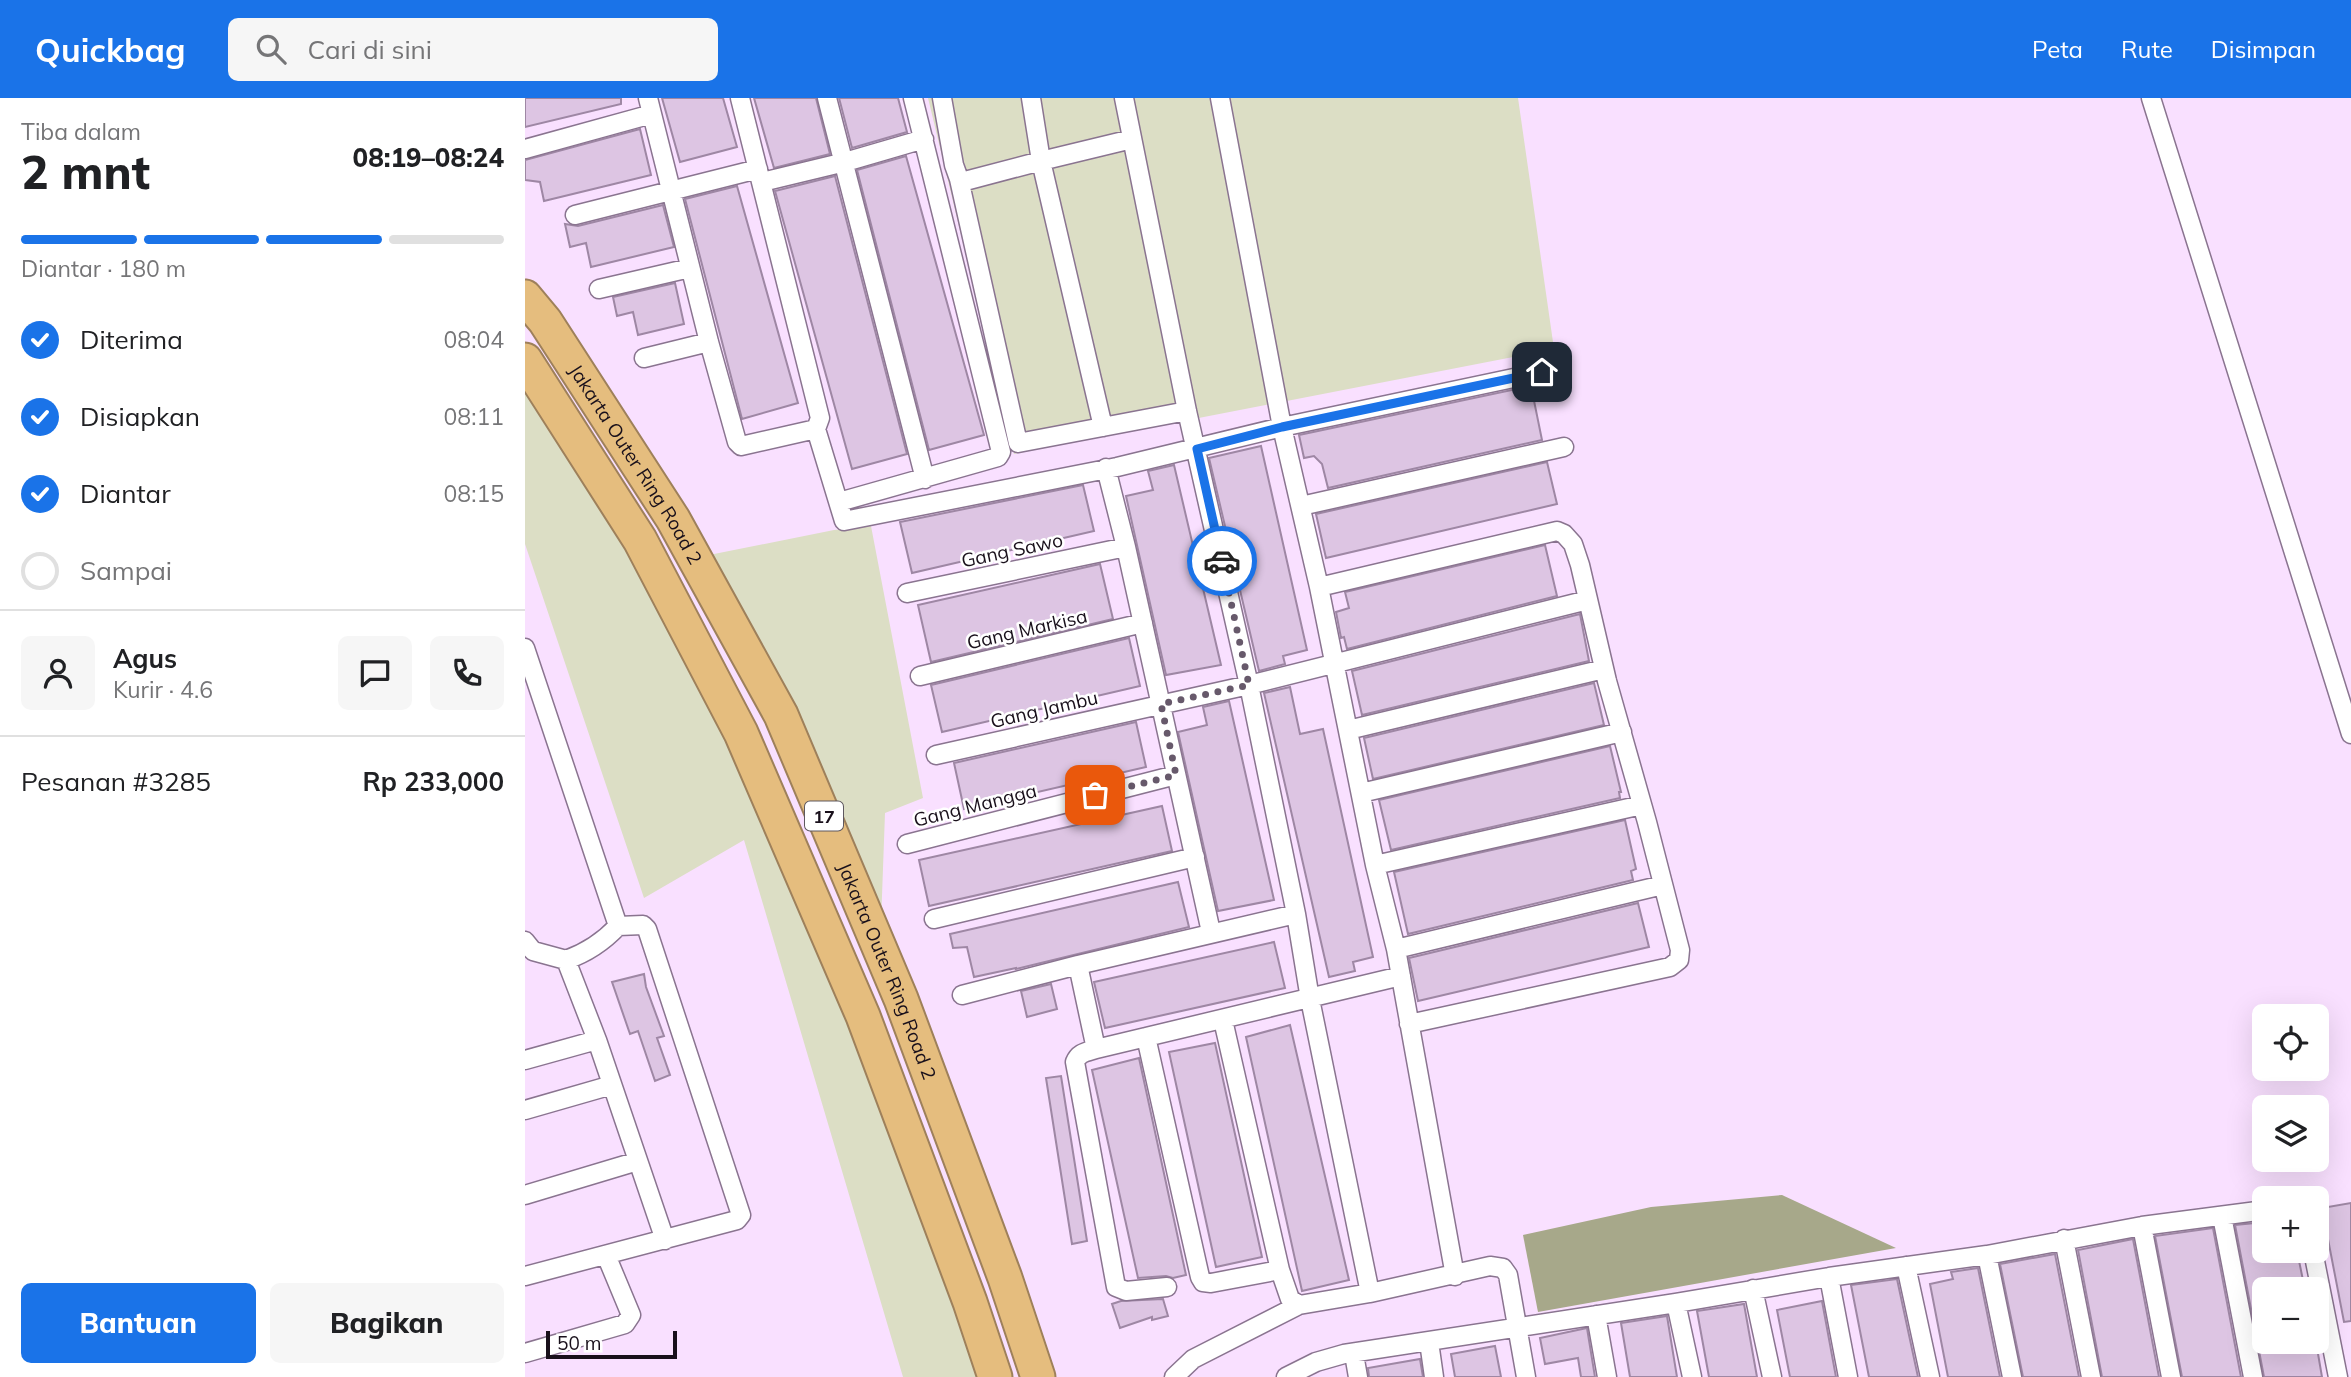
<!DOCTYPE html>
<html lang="id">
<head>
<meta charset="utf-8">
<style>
  :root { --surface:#fff; --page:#f6f6f6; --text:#202124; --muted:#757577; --line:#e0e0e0; --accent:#1a73e8 }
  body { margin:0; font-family:Mulish,sans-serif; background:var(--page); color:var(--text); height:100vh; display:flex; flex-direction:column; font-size:26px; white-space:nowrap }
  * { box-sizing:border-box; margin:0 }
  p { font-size:23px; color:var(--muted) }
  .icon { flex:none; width:38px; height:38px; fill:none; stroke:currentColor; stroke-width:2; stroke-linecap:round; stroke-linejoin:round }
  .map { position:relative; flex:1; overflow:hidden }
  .panel { display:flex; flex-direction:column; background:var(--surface); width:525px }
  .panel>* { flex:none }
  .fabs { position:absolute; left:1727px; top:906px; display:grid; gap:14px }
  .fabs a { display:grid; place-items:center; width:77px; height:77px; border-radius:10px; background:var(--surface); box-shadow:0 7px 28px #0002; font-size:35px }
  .scale { position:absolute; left:21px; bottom:18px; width:131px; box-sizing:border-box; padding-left:7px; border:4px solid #19101b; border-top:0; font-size:19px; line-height:24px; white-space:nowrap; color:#19101b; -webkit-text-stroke:5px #fff; paint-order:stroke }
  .pin { position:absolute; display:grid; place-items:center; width:60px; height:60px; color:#fff; margin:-30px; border-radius:14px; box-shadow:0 4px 10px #0006 }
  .courier { position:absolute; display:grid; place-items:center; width:70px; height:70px; margin:-35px; border:5px solid #1a73e8; border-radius:50%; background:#fff; color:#222; box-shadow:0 2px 9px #0007 }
  .head em { font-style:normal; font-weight:800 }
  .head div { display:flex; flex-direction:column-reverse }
  .head { display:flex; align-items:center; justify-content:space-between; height:119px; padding:0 21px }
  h1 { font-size:46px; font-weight:800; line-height:52px }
  .bar { display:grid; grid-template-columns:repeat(4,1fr); gap:10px 7px; align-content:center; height:84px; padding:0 21px }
  .bar i { height:9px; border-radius:5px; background:var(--line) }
  .bar .on { background:var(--accent) }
  .bar p { grid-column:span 4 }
  .line { display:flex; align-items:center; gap:18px; padding:0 21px; border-top:2px solid var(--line) }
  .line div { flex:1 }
  .round { display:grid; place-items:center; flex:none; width:74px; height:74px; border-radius:10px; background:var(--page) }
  ol { padding:0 21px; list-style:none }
  li { display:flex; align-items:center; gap:21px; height:77px }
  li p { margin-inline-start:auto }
  li .icon { padding:7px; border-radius:50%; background:var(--accent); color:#fff; stroke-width:4 }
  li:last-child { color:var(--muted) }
  li i { width:38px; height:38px; border:4px solid var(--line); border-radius:50% }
  .action { display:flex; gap:14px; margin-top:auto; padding:14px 21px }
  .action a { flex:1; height:80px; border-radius:10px; background:var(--accent); color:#fff; font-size:28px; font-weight:800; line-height:80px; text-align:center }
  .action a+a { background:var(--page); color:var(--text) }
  header { display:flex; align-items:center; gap:42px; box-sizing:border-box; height:98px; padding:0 35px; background:var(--accent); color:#fff }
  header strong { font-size:33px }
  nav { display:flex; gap:38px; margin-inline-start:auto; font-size:24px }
  .search { width:490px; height:63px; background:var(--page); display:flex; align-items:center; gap:18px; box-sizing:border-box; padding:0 24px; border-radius:10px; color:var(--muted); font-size:26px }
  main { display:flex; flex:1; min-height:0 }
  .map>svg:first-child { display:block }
  .green { fill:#dcdec5 }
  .forest { fill:#a7a88a }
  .building { fill:#ddc5e3; stroke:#9e87a4; stroke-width:2 }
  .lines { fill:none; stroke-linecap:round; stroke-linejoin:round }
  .street-casing { stroke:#8a7490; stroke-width:21 }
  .highway-casing { stroke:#9e805b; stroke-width:37 }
  .street { stroke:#fff; stroke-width:18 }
  .highway { stroke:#e5bd7e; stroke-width:33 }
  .done { stroke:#67596b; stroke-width:7; stroke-dasharray:0 12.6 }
  .route { stroke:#1a73e8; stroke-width:9 }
  .labels { text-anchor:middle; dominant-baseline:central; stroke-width:5; stroke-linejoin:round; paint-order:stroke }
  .shield { fill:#fff; stroke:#5e585f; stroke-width:2 }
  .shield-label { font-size:18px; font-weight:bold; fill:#19101b }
  .street-label { font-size:19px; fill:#19101b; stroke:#fff }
</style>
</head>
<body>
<header>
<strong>Quickbag</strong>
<div class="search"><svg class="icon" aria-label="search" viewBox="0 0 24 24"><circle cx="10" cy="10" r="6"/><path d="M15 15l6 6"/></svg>Cari di sini</div>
<nav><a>Peta</a><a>Rute</a><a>Disimpan</a></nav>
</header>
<main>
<section class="panel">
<div class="head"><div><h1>2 mnt</h1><p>Tiba dalam</p></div><em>08:19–08:24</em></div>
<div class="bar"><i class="on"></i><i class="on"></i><i class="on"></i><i></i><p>Diantar · 180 m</p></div>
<ol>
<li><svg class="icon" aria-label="check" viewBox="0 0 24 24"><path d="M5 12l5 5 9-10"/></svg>Diterima<p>08:04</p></li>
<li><svg class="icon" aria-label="check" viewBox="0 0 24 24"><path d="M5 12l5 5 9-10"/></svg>Disiapkan<p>08:11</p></li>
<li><svg class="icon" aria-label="check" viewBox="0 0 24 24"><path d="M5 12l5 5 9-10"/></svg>Diantar<p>08:15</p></li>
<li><i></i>Sampai</li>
</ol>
<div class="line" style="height:126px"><a class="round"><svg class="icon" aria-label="person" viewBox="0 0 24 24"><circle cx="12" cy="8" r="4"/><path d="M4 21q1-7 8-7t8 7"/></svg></a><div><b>Agus</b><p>Kurir · 4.6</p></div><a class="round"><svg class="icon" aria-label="chat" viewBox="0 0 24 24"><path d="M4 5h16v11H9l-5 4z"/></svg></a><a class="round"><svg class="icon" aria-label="phone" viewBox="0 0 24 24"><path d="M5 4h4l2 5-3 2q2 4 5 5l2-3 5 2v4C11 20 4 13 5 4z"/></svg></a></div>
<div class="line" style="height:91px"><div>Pesanan #3285</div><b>Rp 233,000</b></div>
<div class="action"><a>Bantuan</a><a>Bagikan</a></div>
</section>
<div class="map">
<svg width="1826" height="1279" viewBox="0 0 1826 1279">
  <rect width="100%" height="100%" fill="#f9e0ff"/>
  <path class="green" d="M403,0H993L1029,251L489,356Z
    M0,262L216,635L469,1279H378L219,742L119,800L0,446Z
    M346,428L398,700L360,715L355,853L169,460L309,432Z"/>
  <path class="forest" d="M1257,1097L1371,1150L1013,1214L998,1137L1126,1109Z"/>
  <path class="building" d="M0,0H96V6L0,29Z
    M137,0H198L212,49L155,64Z
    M229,0H291L305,56L249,70Z
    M314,0H373L382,34L327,50Z
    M115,31L126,77L19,103L15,84L0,82V62Z
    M381,58L459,337L404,352L332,72Z
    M310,78L382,356L327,371L250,93Z
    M212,88L273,305L217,321L160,101Z
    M138,107L149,149L66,169L61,145L45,149L40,126L53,128Z
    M150,185L159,226L113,237L108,214L92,218L88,199Z
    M1006,288L1017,342L803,390L797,366L789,358L779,360L774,337Z
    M736,348L782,552L758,558L760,566L734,573L684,360Z
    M1022,364L1032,406L801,460L791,416Z
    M649,367L696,567L641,577L601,398L628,392L623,373Z
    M558,387L569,433L387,475L375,424Z
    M1020,447L1032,498L822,551L819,539L816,540L811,514L824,510L820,494Z
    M575,466L588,521L406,564L393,507Z
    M1055,516L1064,563L837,617L827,573Z
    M604,540L615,588L417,634L406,587Z
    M1069,585L1079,627L848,681L839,640Z
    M765,589L775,636L798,631L848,859L828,864L830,873L804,879L739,595Z
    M704,603L749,802L693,813L653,634L682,627L678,609Z
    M611,624L621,669L439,711L429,665Z
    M1085,648L1096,694H1094L1095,700L866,752L854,702Z
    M637,708L647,753L404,808L394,762Z
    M1100,722L1111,771L1106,773L1108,782L883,836L869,774Z
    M653,784L664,829L491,871V870L449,879L442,849L428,850L425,836Z
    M1113,805L1124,849L893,903L884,860Z
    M749,844L760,890L580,930L569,884Z
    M119,876L121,889L139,938L132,940L145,977L130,983L113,933L105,936L87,884Z
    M526,886L532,911L502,919L496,893Z
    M765,927L824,1182L777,1193L721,939Z
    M690,945L737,1159L691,1169L644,954Z
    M614,960L661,1177L648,1180L641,1178L613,1180L567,972Z
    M536,978L562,1143L547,1146L521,980Z
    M1826,1105V1223L1819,1224L1797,1110Z
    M1740,1124V1153H1772L1780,1192H1740V1244H1791L1797,1279H1739L1710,1127Z
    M1688,1130L1716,1279H1657L1630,1138Z
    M1608,1141L1634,1279H1577L1553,1152Z
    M1530,1156L1554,1279H1498L1475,1166Z
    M1453,1170L1475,1279H1423L1405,1186L1428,1181L1426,1174Z
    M1372,1181L1393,1279H1344L1326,1187Z
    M638,1201L643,1218L627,1222V1219L595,1230L587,1206L596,1203Z
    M1297,1203L1311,1279H1265L1252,1212Z
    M1219,1206L1232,1279H1184L1172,1213Z
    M1142,1218L1152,1279H1105L1096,1225Z
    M1062,1230L1070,1279H1056L1053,1260L1020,1266L1015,1240Z
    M970,1248L976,1279H930L926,1256Z
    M895,1261L898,1279H844L843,1270Z"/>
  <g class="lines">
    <defs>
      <path id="street" d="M123,0L184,244L212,344L216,348L291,331
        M215,0L295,320L291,331L319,423L592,369L757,329L1017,274
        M302,0L400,381
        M417,0L429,67L434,81L440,83L516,63L578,329
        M506,0L516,63L607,41
        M599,0L662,313L724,587L771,816L785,901L845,1195L965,1168L978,1170L983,1177L1001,1279
        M695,0L757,329L794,489L850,767L871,851L930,1178
        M1626,0L1826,636
        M0,51L127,16
        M434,81L493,345L662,313
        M237,84L320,64L399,41
        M50,117L233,71
        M74,191L165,170
        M119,260L184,244
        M581,370L601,449L686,834
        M314,404L473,359L476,354L388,0
        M776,408L1039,349
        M794,489L1032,433L1039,436L1048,446L1055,467L1082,583L1122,724L1155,852L1154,862L1145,869L884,926
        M382,495L601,449
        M0,550L93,828
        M395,578L618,525
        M823,632L1079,571
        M411,657L724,587L1063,502
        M836,695L1097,634
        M382,746L651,677
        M850,767L1117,707
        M409,821L670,759
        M0,843L8,853L41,862C61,855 78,844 93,828L118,827L122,831L216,1117L212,1122L0,1178
        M871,851L1138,787
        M41,862L72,942L140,1142
        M553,867L571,951
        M437,897L553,867L771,816
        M698,922L755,1172L765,1201L774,1207L845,1195
        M621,939L675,1179L678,1184L686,1185L755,1172
        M0,962L72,942
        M0,1012L87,987
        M0,1097L113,1063
        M1697,1118L1728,1279
        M1617,1128L1646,1279
        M1539,1141L1566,1279
        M1788,1153L1813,1279
        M1462,1157L1487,1279
        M1381,1168L1405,1279
        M1304,1179L1323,1279
        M642,1189L601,1193L591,1189L550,964C554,954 562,954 571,951L876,878
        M1228,1191L1247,1279
        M1151,1205L1167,1279
        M1071,1217L1082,1279
        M904,1244L909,1279
        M0,1255L100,1226L106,1217L81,1157
        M829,1256L833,1279
        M649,1279L668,1261L774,1207
        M761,1279L791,1264L819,1256L1151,1205L1304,1179L1462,1157L1617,1128L1740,1112"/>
      <g id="highway">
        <path id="s1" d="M0,199L20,223L148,421L256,617L376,901L480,1180L513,1279"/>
        <path d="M0,262L115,442L216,635L338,918L445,1204L470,1279"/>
      </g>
    </defs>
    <use href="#street" class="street-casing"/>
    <use href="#highway" class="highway-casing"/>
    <use href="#street" class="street"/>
    <use href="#highway" class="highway"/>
  </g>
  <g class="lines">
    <path class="done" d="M570,697L651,677L636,606L724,587L697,463"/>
    <path class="route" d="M697,463L672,351L757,329L1017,274"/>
  </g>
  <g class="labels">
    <rect class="shield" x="280" y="703.5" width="38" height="29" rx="5"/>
    <g class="shield-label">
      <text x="299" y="718">17</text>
    </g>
    <g class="street-label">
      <text stroke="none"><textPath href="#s1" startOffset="201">Jakarta Outer Ring Road 2</textPath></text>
      <text transform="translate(487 452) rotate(-12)">Gang Sawo</text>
      <text transform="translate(502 531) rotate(-13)">Gang Markisa</text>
      <text transform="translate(519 611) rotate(-13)">Gang Jambu</text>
      <text transform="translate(450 707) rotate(-14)">Gang Mangga</text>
      <text stroke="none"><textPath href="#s1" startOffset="768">Jakarta Outer Ring Road 2</textPath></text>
    </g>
  </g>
</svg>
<div class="fabs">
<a><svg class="icon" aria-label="locate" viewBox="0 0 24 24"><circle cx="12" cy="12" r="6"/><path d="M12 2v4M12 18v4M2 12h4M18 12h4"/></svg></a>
<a><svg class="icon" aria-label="layers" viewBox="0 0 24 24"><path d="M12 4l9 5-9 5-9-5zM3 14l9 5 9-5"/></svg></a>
<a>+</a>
<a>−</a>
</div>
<div class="scale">50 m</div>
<div class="pin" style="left:570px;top:697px;background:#ea580c"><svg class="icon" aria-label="bag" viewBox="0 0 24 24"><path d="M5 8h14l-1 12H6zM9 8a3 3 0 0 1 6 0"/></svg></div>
<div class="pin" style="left:1017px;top:274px;background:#1f2937"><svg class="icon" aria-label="home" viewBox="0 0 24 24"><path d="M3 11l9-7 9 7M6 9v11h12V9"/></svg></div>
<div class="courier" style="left:697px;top:463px"><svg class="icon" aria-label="car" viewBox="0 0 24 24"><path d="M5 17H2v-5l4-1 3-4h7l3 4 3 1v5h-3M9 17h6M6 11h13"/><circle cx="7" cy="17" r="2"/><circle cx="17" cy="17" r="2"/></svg></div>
</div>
</main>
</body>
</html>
